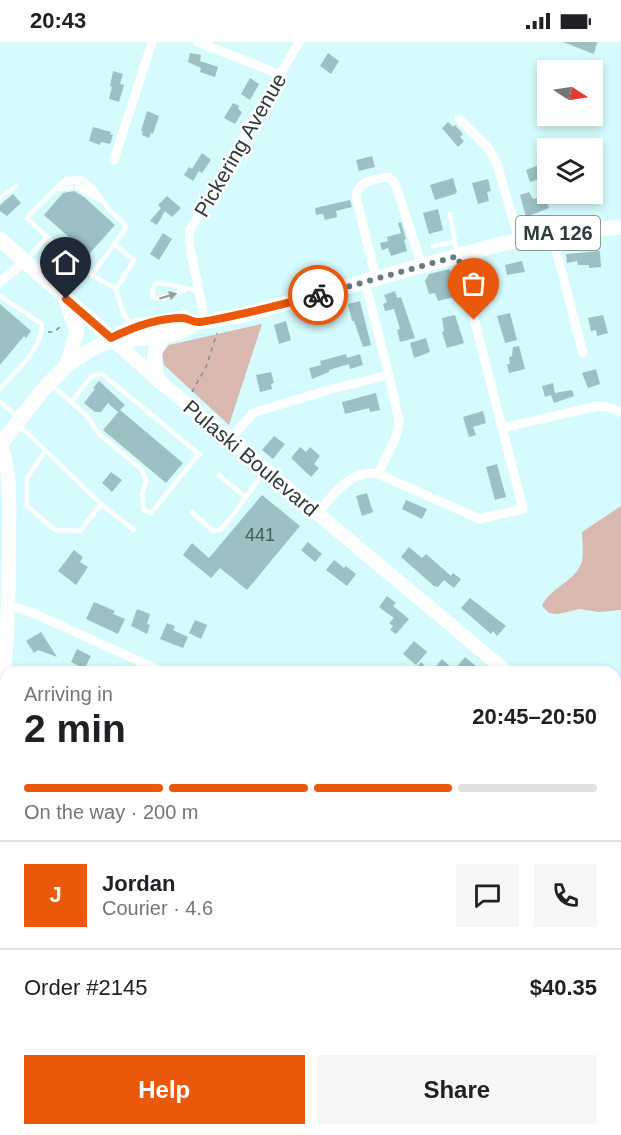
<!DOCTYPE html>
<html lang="en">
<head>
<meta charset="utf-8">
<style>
  :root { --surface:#fff; --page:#f6f6f6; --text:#202124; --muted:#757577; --line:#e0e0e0; --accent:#ea580c }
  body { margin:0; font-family:Arial,sans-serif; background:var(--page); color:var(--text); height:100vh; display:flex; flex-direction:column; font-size:22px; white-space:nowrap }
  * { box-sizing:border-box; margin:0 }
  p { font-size:20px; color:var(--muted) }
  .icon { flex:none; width:33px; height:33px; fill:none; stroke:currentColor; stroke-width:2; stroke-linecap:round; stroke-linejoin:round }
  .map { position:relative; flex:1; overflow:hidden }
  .drawer { position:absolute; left:0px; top:624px; width:621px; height:470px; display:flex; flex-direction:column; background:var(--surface); border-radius:18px 18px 0 0; box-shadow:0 3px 9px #0003 }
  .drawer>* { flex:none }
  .needle { width:39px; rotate:102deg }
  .controls { position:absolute; left:537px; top:18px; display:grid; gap:12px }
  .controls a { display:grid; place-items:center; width:66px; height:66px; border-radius:0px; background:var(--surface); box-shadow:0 3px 9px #0003; font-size:30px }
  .pin { position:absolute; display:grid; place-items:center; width:51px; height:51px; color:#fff; margin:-62px -26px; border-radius:50% 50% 50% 0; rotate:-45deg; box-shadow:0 0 6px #0007 }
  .pin .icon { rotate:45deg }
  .courier { position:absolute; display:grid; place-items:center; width:60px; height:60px; margin:-30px; border:4px solid #ea580c; border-radius:50%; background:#fff; color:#222; box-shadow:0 2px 8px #0007 }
  .overview em { font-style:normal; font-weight:600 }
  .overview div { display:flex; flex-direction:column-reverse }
  .overview { display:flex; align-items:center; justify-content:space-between; height:102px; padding:0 24px }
  h1 { font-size:39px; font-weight:600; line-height:45px }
  .bar { display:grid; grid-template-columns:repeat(4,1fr); gap:9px 6px; align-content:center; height:72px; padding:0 24px }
  .bar i { height:8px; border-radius:4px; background:var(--line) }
  .bar .selected { background:var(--accent) }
  .bar p { grid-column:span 4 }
  .line { display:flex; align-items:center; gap:15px; padding:0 24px; border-top:2px solid var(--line) }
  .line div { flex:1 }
  .round { display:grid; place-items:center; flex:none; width:63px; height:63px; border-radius:0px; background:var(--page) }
  .primary-button { display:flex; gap:12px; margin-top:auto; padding:12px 24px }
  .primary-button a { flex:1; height:69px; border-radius:0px; background:var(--accent); color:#fff; font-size:24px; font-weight:600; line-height:69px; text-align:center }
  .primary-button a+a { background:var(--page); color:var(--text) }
  .status { display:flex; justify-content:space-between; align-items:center; height:42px; padding:0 30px; background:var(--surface); direction:ltr }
  .status svg { height:16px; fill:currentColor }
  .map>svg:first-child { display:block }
  .green { fill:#d9b8b0 }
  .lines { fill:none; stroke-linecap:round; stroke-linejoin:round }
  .stream { stroke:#ae8c85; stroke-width:3 }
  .building { fill:#9cc0c3 }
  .path { stroke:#7a9395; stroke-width:1.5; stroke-dasharray:4.5 4.5; stroke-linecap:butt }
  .service { stroke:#fff; stroke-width:4.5 }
  .minor { stroke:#fff; stroke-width:9 }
  .secondary { stroke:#fff; stroke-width:14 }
  .primary { stroke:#fff; stroke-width:15 }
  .oneway { fill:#969d9e }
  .done { stroke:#677e80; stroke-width:6; stroke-dasharray:0 10.8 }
  .route { stroke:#ea580c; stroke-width:8 }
  .labels { text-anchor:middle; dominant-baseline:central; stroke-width:5; stroke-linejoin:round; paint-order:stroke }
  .number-label { font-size:18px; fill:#485c5e }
  .shield { fill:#fff; stroke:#6b7676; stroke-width:1.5 }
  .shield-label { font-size:20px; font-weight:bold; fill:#2c3b3c }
  .street-label { font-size:21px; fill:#2c3b3c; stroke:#fff }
</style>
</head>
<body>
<div class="status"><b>20:43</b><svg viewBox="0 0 49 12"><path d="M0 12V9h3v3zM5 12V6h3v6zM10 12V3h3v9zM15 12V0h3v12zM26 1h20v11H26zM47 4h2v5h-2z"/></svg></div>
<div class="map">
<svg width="621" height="1093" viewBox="0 0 621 1093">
  <rect width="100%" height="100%" fill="#d5fbfe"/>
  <path class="green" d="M262,282L229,383L164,323L162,311L169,303Z
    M621,464V568L599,570L580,567L558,572L549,571L542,564C550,545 576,540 582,519C584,510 582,499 582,490Z
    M615,993H621V1093H551L548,1088H615Z"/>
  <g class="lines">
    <path class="stream" d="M615,1045L621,1050
      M192,1088L196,1093"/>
  </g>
  <path class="building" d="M563,0H597L594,12Z
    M190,11L201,13L200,19L218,25L215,35L200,30L201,26L188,20Z
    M328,11L339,19L331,32L320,24Z
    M113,29L123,32L120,42L124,43L119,60L109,57L112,45L110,44Z
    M250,36L259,42L250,58L241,52Z
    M233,61L239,64L238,67L242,70L235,82L224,76Z
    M147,69L159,74L153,92L151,91L149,96L142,93L143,89H141Z
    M448,80L453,85L455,83L463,92L460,95L464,99L458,105L442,86Z
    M93,85L111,90L110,92L113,93L110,102L101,100L100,103L89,99Z
    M202,111L211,118L202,131L199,129L193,139L184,133L189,125L192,127Z
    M372,114L375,125L359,129L356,118Z
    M542,122L546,132L542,134L543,136L530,140L526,128Z
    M453,136L457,150L455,152L435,158L430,143Z
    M488,137L491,149L487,150L489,159L478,162L472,141Z
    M74,149L84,155L115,183L90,211H87L44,173L63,151Z
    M529,150L533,157L545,154L549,166L526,175L520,153Z
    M13,152L21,161L7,174L0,169V163Z
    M167,154L181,166L172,175L165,169L157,183L150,179L161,166L158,163Z
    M350,158L352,165L336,169L337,175L325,178L323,172L316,173L315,166Z
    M438,167L443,188L429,192L423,171Z
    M401,180L406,197L404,198L407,209L391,214L388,206L382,208L380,201L388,199L387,195L401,191L398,181Z
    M163,191L172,197L159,218L150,212Z
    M600,209L601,225L589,226V223H578L577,219L567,221L566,212Z
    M522,219L525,230L507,233L505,223Z
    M450,227L455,247L452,248L454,255L438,259L435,251L429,252L425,239L429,232Z
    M395,249L397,256L401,255L415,296L400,300L397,288L400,287L394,267L385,269L383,262L387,260L384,253Z
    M360,259L371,303L363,305L354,279H352L348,262Z
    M0,262L31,289L26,296L24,294L0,323Z
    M510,271L517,298L505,301L497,274Z
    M455,273L464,301L447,306L442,290L444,289L442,276Z
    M603,273L608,291L597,294L596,288L591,289L588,276Z
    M286,279L291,298L279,302L274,283Z
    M426,296L430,310L414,316L410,301Z
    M519,304L525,327L509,331L507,322H510L509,315L512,314L513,305Z
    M346,312L347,316L360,312L363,323L350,327L349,322L329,328V330L312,337L309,326L321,323L320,319Z
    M596,327L600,342L588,346L582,331Z
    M271,330L274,341L271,342L272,347L260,350L256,333Z
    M99,339L125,363L118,370L108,361L101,370H95L84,361L95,347L93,346Z
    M553,341L555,351L572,348L574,354L554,361L551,353L545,355L542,344Z
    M376,351L380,368L370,370L369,366L345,372L342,360Z
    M120,368L183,421L166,441L103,388Z
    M483,369L486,381L473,385L476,393L469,395L463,375Z
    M274,394L285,402L273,417L262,408Z
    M300,405L306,410L310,405L320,414L314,422L319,426L311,435L291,416Z
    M497,422L506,455L495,458L486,425Z
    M111,430L122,438L112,450L102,441Z
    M367,451L373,470L362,474L356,454Z
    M262,453L300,484L247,548L220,526L211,536L183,513L192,501L209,516Z
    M406,458L427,467L422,477L402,467Z
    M308,500L322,512L315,520L301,508Z
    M409,505L422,516L426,512L451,534L453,531L461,537L454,546L444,538L438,545L434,544L401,515Z
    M74,508L83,515L80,520L88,525L76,543L58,529Z
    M334,518L344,526L346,524L356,532L347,544L326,528Z
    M387,554L396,561L393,564L409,577L396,592L390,588L393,584L389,581L394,576L379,565Z
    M470,556L506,584L497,594L493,589L491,592L461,566Z
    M94,560L115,569L113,572L125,577L118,592L86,577Z
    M137,567L150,572L147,582L150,583L147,592L131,584Z
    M195,578L207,583L201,597L189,591Z
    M167,581L175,584L173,588L188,595L183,606L160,597Z
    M41,590L57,615L38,608L34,611L26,599Z
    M414,599L427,610L416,623L403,612Z
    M77,607L91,614L84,627L71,620Z
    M465,615L476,624L470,630H413L421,620L431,630L442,617L454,628Z"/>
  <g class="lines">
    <path class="path" d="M48,290H54L60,285L62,286
      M192,350L206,325L217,291"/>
    <path class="service" d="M62,141L77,140L99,155
      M77,146L102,159
      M57,147L71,146
      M0,156L16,144
      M450,172L457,211
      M114,202L134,218L116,247L124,273L132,282
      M433,204L455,200
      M28,216L47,195L27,176C39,162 53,150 66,137L81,136L94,146L109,168L124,181L126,186L92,233L47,195
      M92,233L116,247
      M185,248L159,257L153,255L152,248L156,241C170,240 184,248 199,248
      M0,254L42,282C42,308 16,328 0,347
      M51,342L88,375L98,391L141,427L146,438L142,453L144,468L151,471L199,412L101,331L92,334L71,360
      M0,360L18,375
      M19,383L101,462L134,488
      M45,409L27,436V464L55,488L80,489L101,462
      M219,433L245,455
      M192,470L213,489L220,488L231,476L264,430
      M615,713L621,707"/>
    <path class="minor" d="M198,0L281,33
      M459,77L489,107L497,122L519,198
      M114,118L152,0
      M552,192L583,311
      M376,236L356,155C358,138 374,138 388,135L395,141L422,224
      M0,240L24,220
      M365,240L389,333L399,379L396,395L378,432
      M205,279L189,200L190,188L299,0
      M502,386L598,364L608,365L621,370
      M230,398L252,372L259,369L332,347L389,333
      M318,471C333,453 351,426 378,432L480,477L523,467L458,214
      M9,563L33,571L163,630
      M315,1088L317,1093"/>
    <path class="secondary" d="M111,296L158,338L507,630
      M0,687C6,625 9,564 9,503C9,468 12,435 1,402
      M615,718L621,723"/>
    <path class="primary" d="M0,197L111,296
      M111,296C136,298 176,298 195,281
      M67,323L77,289L67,260
      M158,338C152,319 152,306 167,292
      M0,403L42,349L67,323L91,308L135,284L184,276L195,281L243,273L497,203L552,192L621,185"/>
  </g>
  <defs><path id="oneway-solid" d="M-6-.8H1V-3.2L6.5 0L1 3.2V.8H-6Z" transform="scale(1.5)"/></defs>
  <use class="oneway" href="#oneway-solid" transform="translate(168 254) rotate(-17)"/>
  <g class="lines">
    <path class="done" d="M318,253L458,214L474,278"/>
    <path class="route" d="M66,257L111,296C133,285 157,276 182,276C189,276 193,281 200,280C240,274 278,263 318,253"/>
  </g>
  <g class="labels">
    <g class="number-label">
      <text x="260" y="493">441</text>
    </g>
    <rect class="shield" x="516" y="174" width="84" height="34" rx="4.5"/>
    <g class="shield-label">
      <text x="558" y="191">MA 126</text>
    </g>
    <g class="street-label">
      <text transform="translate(240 103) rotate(-60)">Pickering Avenue</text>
      <text transform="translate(251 416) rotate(40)">Pulaski Boulevard</text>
    </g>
  </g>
</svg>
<div class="controls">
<a><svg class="needle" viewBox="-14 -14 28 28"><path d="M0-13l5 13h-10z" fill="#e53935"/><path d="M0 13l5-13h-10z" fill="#757577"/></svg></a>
<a><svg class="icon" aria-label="layers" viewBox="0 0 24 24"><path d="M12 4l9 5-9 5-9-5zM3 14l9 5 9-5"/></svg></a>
</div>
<div class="pin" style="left:474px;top:278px;background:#ea580c"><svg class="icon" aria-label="bag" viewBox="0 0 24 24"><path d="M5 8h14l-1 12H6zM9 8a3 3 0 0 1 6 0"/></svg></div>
<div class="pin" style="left:66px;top:257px;background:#1f2937"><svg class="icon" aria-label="home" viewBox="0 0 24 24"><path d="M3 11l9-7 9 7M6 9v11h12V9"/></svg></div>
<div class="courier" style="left:318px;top:253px"><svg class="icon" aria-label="bike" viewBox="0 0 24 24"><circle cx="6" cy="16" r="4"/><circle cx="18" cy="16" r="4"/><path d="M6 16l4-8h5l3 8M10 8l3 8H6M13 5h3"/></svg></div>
<section class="drawer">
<div class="overview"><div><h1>2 min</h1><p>Arriving in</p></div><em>20:45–20:50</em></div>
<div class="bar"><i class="selected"></i><i class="selected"></i><i class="selected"></i><i></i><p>On the way · 200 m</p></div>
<div class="line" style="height:108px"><b class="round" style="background:var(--accent);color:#fff">J</b><div><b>Jordan</b><p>Courier · 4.6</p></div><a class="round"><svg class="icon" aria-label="chat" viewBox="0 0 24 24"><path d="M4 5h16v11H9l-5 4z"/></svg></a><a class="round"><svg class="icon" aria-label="phone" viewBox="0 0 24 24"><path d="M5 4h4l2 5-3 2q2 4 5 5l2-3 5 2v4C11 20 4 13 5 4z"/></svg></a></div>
<div class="line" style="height:78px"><div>Order #2145</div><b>$40.35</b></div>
<div class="primary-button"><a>Help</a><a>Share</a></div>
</section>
</div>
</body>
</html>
